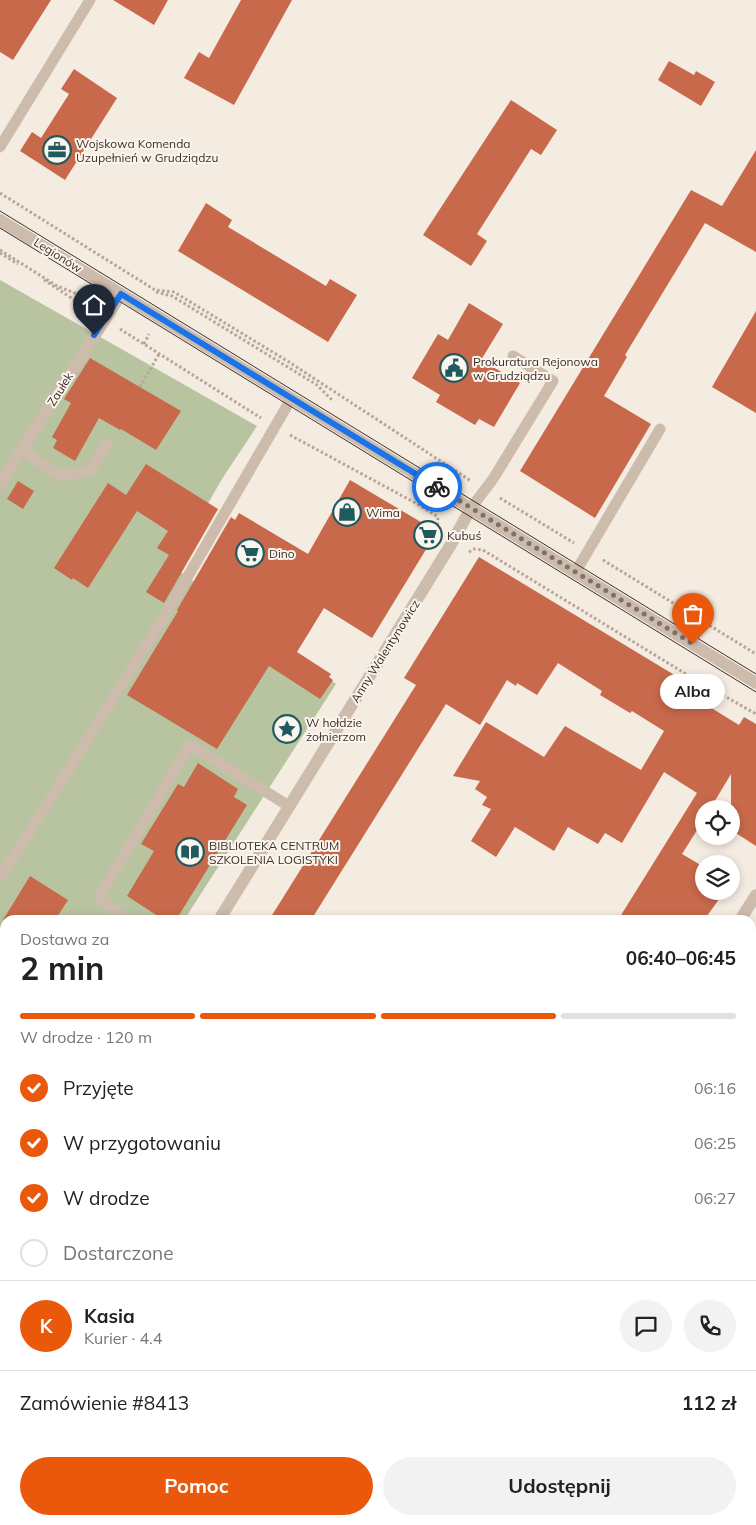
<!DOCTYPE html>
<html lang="pl">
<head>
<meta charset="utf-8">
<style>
  :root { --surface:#fff; --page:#f2f2f2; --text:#222; --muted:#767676; --line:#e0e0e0; --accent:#ea580c }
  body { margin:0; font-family:Mulish,sans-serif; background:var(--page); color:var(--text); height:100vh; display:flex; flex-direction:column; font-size:19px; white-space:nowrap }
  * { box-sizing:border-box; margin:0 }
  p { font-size:16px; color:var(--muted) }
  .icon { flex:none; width:28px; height:28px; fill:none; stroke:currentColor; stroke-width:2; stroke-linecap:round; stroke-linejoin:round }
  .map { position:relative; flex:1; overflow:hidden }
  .side { position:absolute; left:0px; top:915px; width:756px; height:610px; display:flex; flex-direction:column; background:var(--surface); border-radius:15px 15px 0 0; box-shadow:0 2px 8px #0003 }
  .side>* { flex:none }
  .fabs { position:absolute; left:695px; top:800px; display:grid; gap:10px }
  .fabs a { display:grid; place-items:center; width:45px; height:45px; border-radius:50%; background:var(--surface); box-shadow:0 2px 8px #0003; font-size:25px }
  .pin { position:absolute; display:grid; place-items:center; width:42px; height:42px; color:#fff; margin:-51px -21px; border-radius:50% 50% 50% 0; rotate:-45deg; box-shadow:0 0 5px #0007 }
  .pin .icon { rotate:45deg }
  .courier { position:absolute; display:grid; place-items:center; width:50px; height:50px; margin:-25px; border:4px solid #1a73e8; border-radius:50%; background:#fff; color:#222; box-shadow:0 1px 6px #0007 }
  .bubble { position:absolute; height:35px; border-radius:18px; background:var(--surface); box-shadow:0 2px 8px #0003; font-size:16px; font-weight:700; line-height:35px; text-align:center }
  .overview em { font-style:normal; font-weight:700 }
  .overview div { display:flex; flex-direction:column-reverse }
  .overview { display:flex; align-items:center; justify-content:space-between; height:85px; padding:0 20px }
  h1 { font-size:32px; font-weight:700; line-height:38px }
  .bar { display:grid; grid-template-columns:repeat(4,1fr); gap:8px 5px; align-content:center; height:60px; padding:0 20px }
  .bar i { height:6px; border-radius:4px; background:var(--line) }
  .bar .on { background:var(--accent) }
  .bar p { grid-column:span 4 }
  .line { display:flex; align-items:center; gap:12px; padding:0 20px; border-top:1px solid var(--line) }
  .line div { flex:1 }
  .round { display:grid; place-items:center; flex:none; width:52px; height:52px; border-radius:26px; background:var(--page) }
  ol { padding:0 20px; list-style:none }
  li { display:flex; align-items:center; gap:15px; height:55px }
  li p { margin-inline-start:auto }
  li .icon { padding:5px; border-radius:50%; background:var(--accent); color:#fff; stroke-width:4 }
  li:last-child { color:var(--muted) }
  li i { width:28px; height:28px; border:2px solid var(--line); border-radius:50% }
  .primary-button { display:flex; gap:10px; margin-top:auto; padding:10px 20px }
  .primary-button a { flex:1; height:58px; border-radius:30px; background:var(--accent); color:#fff; font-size:20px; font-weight:700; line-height:58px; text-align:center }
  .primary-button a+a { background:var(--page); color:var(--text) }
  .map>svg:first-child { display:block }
  .green { fill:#b8c4a0 }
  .building { fill:#c8694b }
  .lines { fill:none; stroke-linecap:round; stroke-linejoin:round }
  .path { stroke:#b9a596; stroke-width:3; stroke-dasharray:2.5 2.5; stroke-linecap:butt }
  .service { stroke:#cdbbac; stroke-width:11 }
  .minor { stroke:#cdbbac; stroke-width:12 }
  .tertiary { stroke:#cdbbac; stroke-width:12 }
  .tram { stroke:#3b302b; stroke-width:1 }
  .done { stroke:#7c716b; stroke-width:5; stroke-dasharray:0 9 }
  .route { stroke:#1a73e8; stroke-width:6 }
  .labels { text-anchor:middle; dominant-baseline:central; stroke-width:4; stroke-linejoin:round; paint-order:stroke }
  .poi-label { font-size:12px; fill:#3b302b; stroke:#fbf5ee; text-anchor:start }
  .street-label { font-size:12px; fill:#3b302b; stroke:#fbf5ee }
</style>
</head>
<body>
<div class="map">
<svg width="756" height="1525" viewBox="0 0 756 1525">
  <rect width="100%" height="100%" fill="#f4ebe1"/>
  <path class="green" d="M0,280L257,426L222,479L172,566L336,684L184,920H5V1520H704L701,1525H0Z"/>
  <path class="building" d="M0,0H51L13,60L0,52Z
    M113,0H168L154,25Z
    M241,0H292L234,105L184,78L199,52L209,58Z
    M669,61L694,75L696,71L715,82L701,106L658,80Z
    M74,69L117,98L65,180L20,151L32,132L41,138L69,94L61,89Z
    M511,100L557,130L541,155L531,149L477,234L487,241L471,266L423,235Z
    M756,150V252L705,223L625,355L627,357L604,396L651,424L595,518L520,471L691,190L722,206Z
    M206,203L232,220L228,227L326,286L330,279L357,295L328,342L178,251Z
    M469,303L503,324L481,360L520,383L494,427L479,419L475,425L436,402L440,395L412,378L438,334L448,340Z
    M756,311V413L712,387Z
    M90,358L181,411L156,450L121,429L120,430L99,418L75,461L53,448L57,440L52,437L71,403L64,399Z
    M146,464L218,509L164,603L146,592L169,555L157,548L168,531L137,511L88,588L73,578L72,580L54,568L108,483L126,495Z
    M350,480L431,528L433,538L372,638L324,608L297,652L331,674L329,677L333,680L320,699L269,666L217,749L127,695L178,611L177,610L231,517L235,520L239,513L308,554Z
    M18,481L34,491L23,509L7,499Z
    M479,557L691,685L687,693L739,725L744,717L756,724V846L731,830V774L710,809H704V819L682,854L704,867V891H725L704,920H618L697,793L664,772L622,843L605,833L598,844L568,827L554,851L515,827L496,857L471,841L491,809L482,805L487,797L475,789L480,781L453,776L486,722L544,757L565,726L641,770L664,731L632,711L630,713L600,695L602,691L558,663L537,695L517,683L516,686L507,680L480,725L446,704L311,920H269L416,685L404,678Z
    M198,763L238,789L234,797L247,805L176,920H164L127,896L154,851L141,844L178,784L184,787Z
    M30,876L68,900L55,920H3Z"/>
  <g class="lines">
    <path class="path" d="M0,193L155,290L174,292L289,362L471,481
      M0,250L57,286L92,300
      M0,253L18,264
      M44,280L90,310
      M156,292L172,296L317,385L333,401
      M120,329L261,418
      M144,344L149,334
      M140,387L159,354
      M290,435L421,506L438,517L437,528
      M500,498L574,543
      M469,552L474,549L483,550L686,674L756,714
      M603,560L756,654"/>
    <path class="service" d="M0,147L90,0
      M22,449L59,476L89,471L107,444
      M471,508L493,479L553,381L513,356
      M575,573L660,429
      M0,876L8,866L166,614L291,399
      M126,920L99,897L190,745L289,806
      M0,1003L5,1006"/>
    <path class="minor" d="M0,484L121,294
      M219,920L450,546L471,508
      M740,920L756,895
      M0,1109L5,1112
      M0,1260L5,1252
      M751,1319L756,1322
      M751,1510L756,1502
      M742,1525L745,1520"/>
    <path class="tertiary" d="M0,220L756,683"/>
    <path class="tram" d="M0,211L756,674
      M0,228L756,692"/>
  </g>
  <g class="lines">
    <path class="done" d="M437,487L693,644"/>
    <path class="route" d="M94,335L121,294L437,487"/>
  </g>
  <defs>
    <symbol id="office-ring" viewBox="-11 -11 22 22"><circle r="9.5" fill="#fbf5ee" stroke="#1f5a5e" stroke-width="1.5"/><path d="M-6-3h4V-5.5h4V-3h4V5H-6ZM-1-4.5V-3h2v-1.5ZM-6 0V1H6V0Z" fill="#1f5a5e"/></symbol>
    <symbol id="civic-ring" viewBox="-11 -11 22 22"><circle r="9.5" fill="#fbf5ee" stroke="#1f5a5e" stroke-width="1.5"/><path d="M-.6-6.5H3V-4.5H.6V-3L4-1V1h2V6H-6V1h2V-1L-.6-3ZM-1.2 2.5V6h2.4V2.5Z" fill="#1f5a5e"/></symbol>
    <symbol id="shop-ring" viewBox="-11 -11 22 22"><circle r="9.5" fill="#fbf5ee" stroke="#1f5a5e" stroke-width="1.5"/><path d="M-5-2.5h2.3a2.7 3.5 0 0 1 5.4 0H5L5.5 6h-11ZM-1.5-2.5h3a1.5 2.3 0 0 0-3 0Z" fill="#1f5a5e"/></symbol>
    <symbol id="supermarket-ring" viewBox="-11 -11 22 22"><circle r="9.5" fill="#fbf5ee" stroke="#1f5a5e" stroke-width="1.5"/><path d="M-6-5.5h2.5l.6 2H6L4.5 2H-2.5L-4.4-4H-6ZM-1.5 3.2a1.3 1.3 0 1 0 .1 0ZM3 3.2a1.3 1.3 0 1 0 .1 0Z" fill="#1f5a5e"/></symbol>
    <symbol id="sight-ring" viewBox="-11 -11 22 22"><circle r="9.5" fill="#fbf5ee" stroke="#1f5a5e" stroke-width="1.5"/><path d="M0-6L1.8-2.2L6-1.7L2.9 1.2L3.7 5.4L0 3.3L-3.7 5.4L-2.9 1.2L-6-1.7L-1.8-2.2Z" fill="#1f5a5e"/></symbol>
    <symbol id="library-ring" viewBox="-11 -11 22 22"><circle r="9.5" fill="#fbf5ee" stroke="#1f5a5e" stroke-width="1.5"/><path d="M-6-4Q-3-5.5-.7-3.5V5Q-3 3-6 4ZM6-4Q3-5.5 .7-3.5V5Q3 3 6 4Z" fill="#1f5a5e"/></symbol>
  </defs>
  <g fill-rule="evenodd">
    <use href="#office-ring" x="41" y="134" width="32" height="32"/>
    <use href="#civic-ring" x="438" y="352" width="32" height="32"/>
    <use href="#shop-ring" x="331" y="496" width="32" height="32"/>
    <use href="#supermarket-ring" x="412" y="519" width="32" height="32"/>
    <use href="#supermarket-ring" x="234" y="537" width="32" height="32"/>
    <use href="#sight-ring" x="271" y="713" width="32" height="32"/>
    <use href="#library-ring" x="174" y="836" width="32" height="32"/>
  </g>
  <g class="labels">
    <g class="poi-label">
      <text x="76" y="143">Wojskowa Komenda<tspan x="76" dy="14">Uzupełnień w Grudziądzu</tspan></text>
      <text x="473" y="361">Prokuratura Rejonowa<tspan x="473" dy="14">w Grudziądzu</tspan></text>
      <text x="366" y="512">Wima</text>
      <text x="447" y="535">Kubuś</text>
      <text x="269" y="553">Dino</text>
      <text x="306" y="722">W hołdzie<tspan x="306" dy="14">żołnierzom</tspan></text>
      <text x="209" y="845">BIBLIOTEKA CENTRUM<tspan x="209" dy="14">SZKOLENIA LOGISTYKI</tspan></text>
    </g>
    <g class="street-label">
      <text transform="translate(58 255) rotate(32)">Legionów</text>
      <text transform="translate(60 389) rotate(-58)">Zaułek</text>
      <text transform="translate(385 651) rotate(-58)">Anny Walentynowicz</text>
    </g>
  </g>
</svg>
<div class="fabs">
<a><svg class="icon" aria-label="locate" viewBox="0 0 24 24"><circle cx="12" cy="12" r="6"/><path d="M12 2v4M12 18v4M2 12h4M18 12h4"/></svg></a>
<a><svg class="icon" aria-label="layers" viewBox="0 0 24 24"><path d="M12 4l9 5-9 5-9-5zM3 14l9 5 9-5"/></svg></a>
</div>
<div class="pin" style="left:693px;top:644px;background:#ea580c"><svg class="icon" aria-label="bag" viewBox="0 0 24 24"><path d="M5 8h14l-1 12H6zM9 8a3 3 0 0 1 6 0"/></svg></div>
<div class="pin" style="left:94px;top:335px;background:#1f2937"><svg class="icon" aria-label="home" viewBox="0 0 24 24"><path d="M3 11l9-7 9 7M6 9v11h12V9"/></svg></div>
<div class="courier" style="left:437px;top:487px"><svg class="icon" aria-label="bike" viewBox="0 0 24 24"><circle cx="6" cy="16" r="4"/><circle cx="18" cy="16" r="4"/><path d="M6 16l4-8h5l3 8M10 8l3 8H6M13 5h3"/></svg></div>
<div class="bubble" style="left:660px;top:674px;width:65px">Alba</div>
<section class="side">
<div class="overview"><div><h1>2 min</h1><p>Dostawa za</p></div><em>06:40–06:45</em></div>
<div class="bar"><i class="on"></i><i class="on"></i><i class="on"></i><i></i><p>W drodze · 120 m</p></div>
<ol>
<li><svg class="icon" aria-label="check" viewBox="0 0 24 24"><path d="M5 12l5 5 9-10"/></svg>Przyjęte<p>06:16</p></li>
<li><svg class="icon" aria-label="check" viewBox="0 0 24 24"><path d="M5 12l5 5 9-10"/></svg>W przygotowaniu<p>06:25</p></li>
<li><svg class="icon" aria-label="check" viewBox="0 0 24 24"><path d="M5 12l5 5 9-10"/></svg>W drodze<p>06:27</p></li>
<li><i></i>Dostarczone</li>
</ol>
<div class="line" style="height:90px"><b class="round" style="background:var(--accent);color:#fff">K</b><div><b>Kasia</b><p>Kurier · 4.4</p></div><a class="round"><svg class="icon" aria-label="chat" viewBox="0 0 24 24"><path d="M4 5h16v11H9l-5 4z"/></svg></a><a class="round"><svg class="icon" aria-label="phone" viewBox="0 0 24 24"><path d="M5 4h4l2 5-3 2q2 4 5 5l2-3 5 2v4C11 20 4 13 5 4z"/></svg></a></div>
<div class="line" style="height:65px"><div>Zamówienie #8413</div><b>112 zł</b></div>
<div class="primary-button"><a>Pomoc</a><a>Udostępnij</a></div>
</section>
</div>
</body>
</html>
